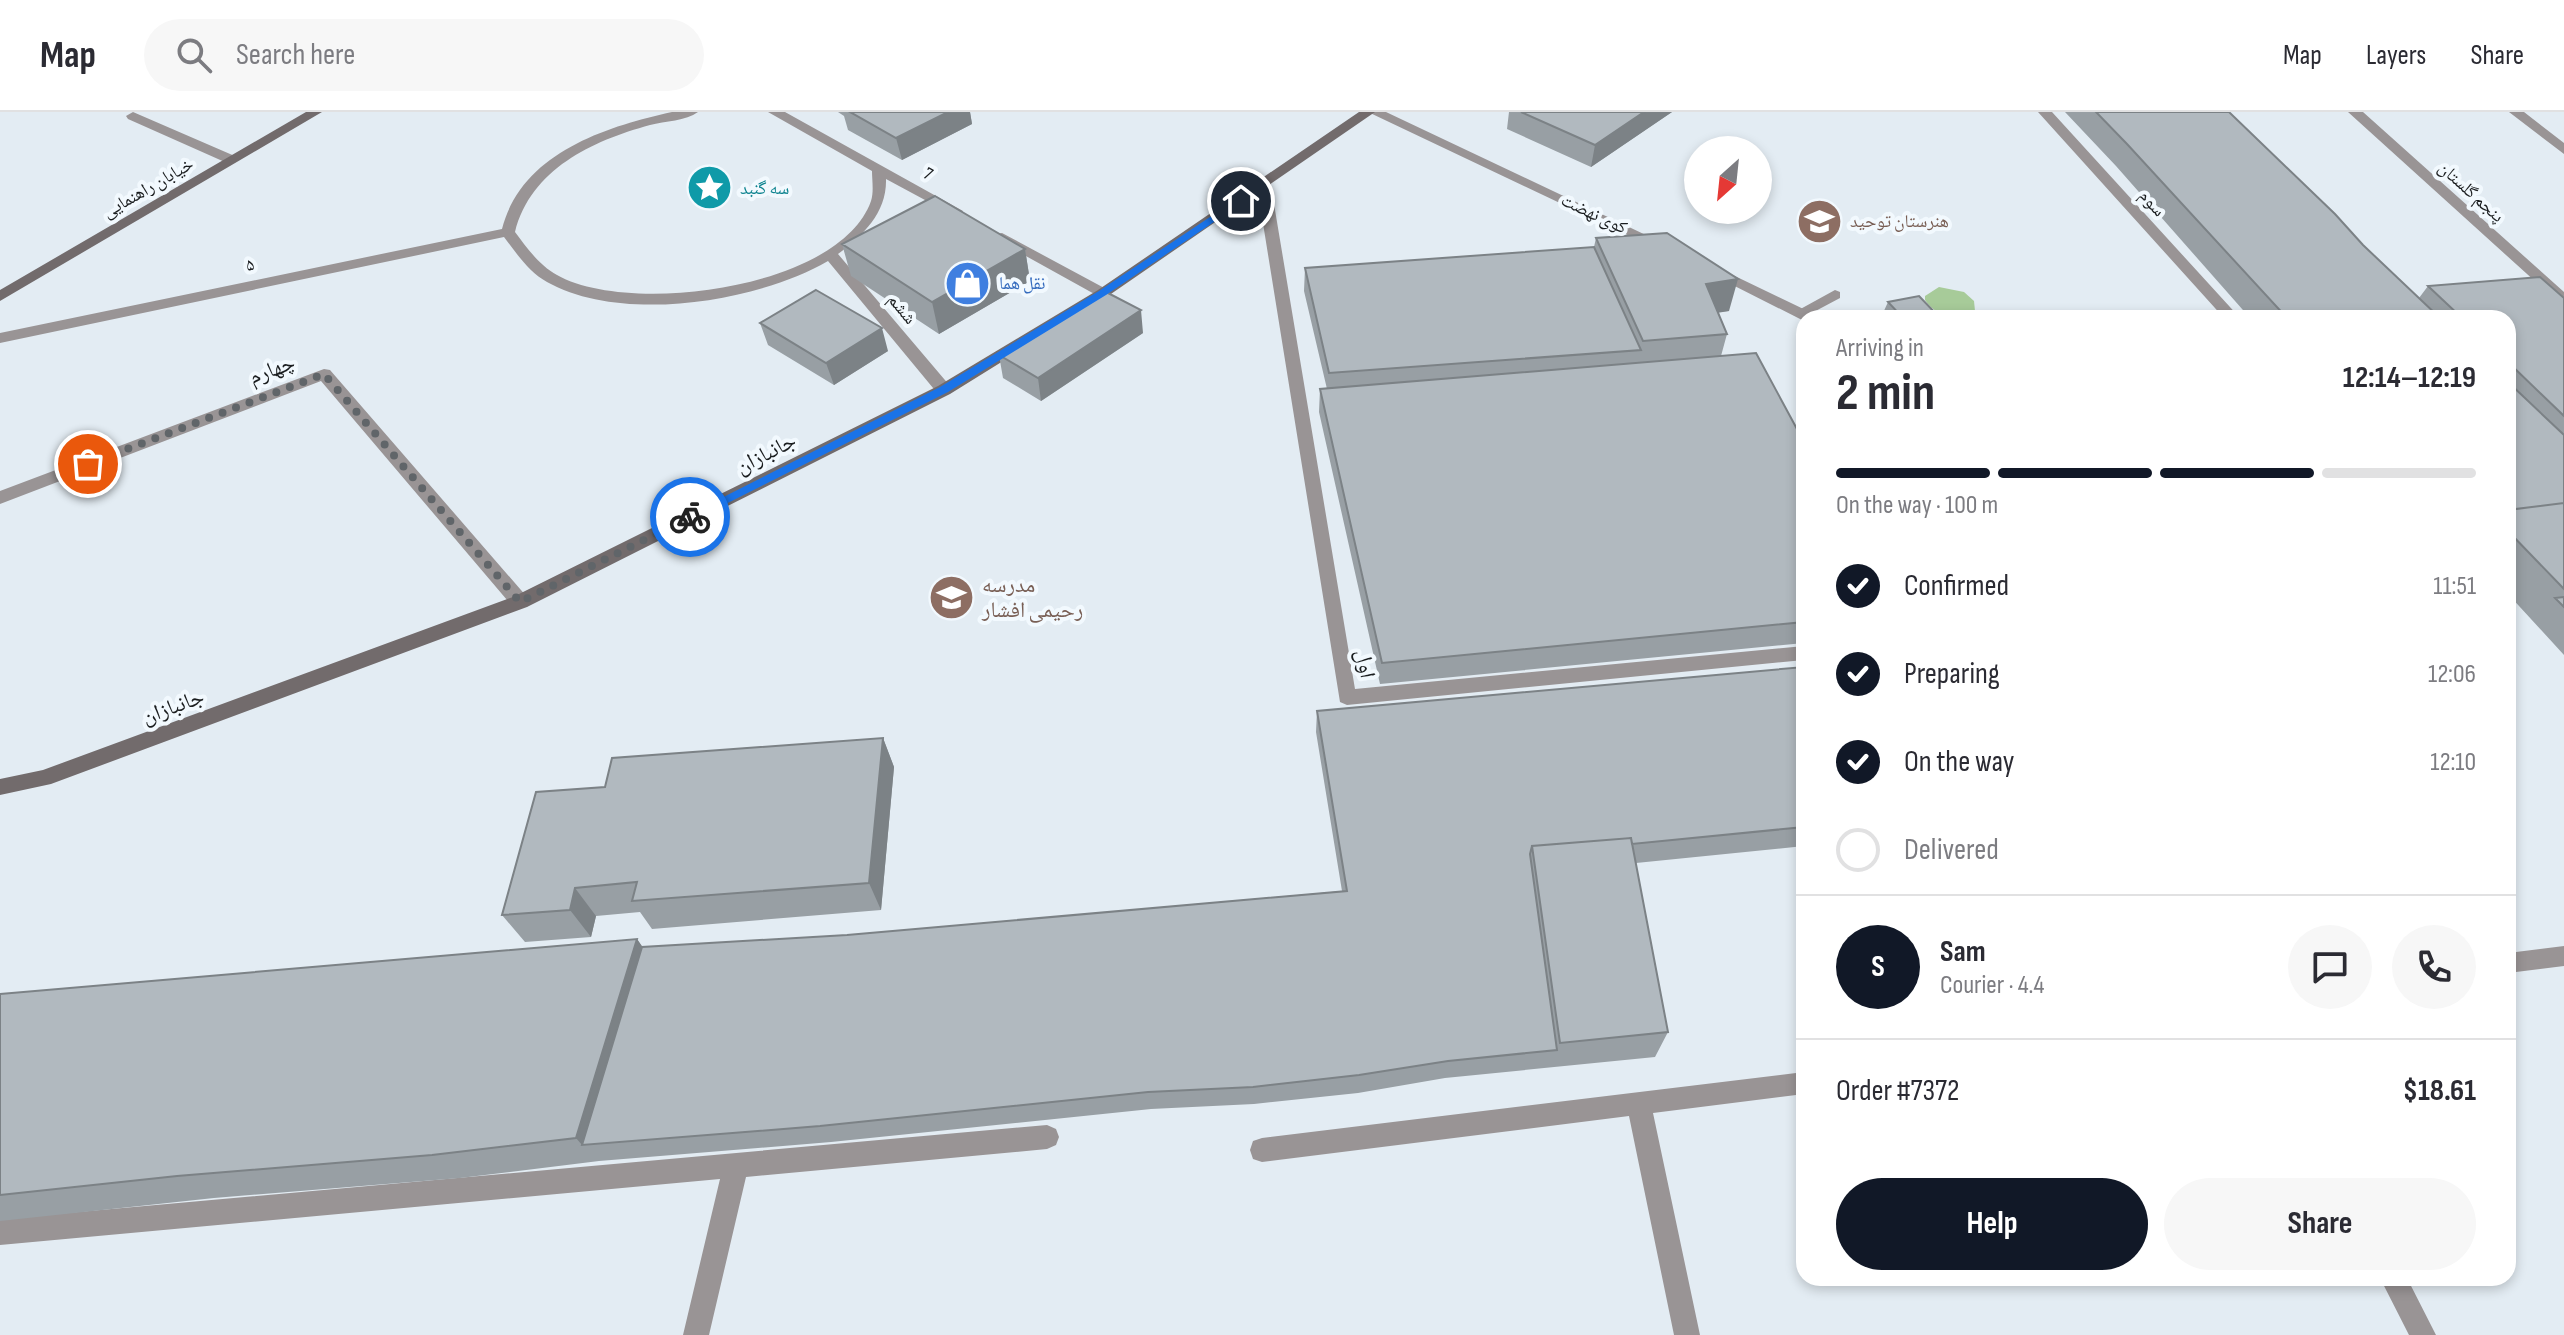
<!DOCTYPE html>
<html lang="en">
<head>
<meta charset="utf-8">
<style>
  :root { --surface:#fff; --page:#f7f7f7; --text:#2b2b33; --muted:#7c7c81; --line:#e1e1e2; --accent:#111827 }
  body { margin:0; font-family:"Sofia Sans Condensed","Noto Naskh Arabic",sans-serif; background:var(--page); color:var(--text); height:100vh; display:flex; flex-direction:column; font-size:30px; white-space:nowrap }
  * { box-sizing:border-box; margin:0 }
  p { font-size:26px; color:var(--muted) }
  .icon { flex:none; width:44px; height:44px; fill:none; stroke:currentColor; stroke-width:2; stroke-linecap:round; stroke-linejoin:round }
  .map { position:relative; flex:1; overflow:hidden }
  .side { position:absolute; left:1796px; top:198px; width:720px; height:976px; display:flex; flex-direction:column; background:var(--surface); border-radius:24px; box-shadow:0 4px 12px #0003 }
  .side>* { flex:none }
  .needle { width:52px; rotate:207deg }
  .controls { position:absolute; left:1684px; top:24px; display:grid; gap:16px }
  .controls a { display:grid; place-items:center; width:88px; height:88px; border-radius:50%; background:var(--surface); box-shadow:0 4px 12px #0003; font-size:40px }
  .pin { position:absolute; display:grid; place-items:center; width:68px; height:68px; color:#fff; margin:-34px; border:4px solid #fff; border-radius:50%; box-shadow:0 2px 8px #0007 }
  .courier { position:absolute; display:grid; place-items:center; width:80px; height:80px; margin:-40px; border:6px solid #1a73e8; border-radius:50%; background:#fff; color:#222; box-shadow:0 2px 10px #0007 }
  .head em { font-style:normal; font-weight:700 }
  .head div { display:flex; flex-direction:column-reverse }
  .head { display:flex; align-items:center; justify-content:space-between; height:136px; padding:0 40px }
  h1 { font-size:52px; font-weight:700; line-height:60px }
  .bar { display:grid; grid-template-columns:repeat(4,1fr); gap:12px 8px; align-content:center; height:96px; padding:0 40px }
  .bar i { height:10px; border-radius:6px; background:var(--line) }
  .bar .current { background:var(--accent) }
  .bar p { grid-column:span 4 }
  .line { display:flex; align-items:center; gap:20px; padding:0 40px; border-top:2px solid var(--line) }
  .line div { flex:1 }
  .round { display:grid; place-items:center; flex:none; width:84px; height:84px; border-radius:42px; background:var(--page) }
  ol { padding:0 40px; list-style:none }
  li { display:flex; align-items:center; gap:24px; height:88px }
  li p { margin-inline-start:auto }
  li .icon { padding:8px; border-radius:50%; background:var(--accent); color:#fff; stroke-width:4 }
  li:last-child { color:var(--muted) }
  li i { width:44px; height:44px; border:4px solid var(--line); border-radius:50% }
  .action { display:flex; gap:16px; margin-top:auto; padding:16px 40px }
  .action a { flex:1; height:92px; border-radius:48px; background:var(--accent); color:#fff; font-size:32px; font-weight:700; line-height:92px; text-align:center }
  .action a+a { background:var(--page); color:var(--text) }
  header { display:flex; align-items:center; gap:48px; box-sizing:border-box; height:112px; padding:0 40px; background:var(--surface); border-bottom:2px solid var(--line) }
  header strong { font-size:38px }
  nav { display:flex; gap:44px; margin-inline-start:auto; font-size:28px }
  .search { width:560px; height:72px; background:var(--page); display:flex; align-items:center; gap:20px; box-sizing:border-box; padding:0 28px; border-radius:44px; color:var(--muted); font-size:30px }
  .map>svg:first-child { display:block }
  .green { fill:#a7cb99 }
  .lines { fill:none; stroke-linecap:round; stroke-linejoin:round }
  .minor { fill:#999495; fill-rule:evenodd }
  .tertiary { fill:#999495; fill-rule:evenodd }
  .secondary { fill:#726b6c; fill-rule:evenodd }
  .wall { fill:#989fa4 }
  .shaded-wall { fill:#7c8286 }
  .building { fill:#b1b9bf; stroke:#7c8286; stroke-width:2 }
  .route { fill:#1a73e8 }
  .done { stroke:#606569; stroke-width:8; stroke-dasharray:0 14.4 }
  .labels { text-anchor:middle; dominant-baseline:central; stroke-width:8; stroke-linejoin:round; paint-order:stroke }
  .far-street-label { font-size:18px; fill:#1a1d1f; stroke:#f2f9fe }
  .far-culture-label { font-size:18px; fill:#0d838f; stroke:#f2f9fe; text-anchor:start }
  .far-education-label { font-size:18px; fill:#785e54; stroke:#f2f9fe; text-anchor:start }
  .far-shop-label { font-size:18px; fill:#366cbe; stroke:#f2f9fe; text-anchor:start }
  .street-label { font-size:22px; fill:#1a1d1f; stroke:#f2f9fe }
  .education-label { font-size:22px; fill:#785e54; stroke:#f2f9fe; text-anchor:start }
</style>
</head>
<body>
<header>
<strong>Map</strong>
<div class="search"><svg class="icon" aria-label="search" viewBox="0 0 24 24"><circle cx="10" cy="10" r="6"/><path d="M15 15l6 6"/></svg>Search here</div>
<nav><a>Map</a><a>Layers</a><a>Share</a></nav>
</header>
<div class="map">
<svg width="2564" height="1223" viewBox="0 0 2564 1223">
  <rect width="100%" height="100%" fill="#e3ecf3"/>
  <path class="green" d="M1939,175L1964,180L1974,189L1975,199C1958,210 1936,205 1925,188V184Z"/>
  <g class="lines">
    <path class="minor" d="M133,0L237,45L239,48L227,51L128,7L126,4Z
      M672,0H698C686,9 665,9 650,13C592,29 531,57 515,120C527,136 540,154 557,163C629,204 840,177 871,89C874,80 872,68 872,59L768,0H785L963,99L961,102H951L886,67C887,100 864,123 838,142L950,274V282H938L828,149C757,190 622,212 547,170C529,160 516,141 504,125L0,231V221L502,117C521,42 604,15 672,0Z
      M2038,0H2052L2240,206H2224Z
      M2348,0H2363L2564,180V193L2559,191Z
      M2509,0H2524L2564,31V42Z
      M1264,70L1271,74L1355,577L1804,534V548L1347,593L1340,590L1257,74Z
      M1002,121L1108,178L1111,181L1108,184H1098L997,128V122Z
      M1835,178L1840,180V186L1808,203H1798L1795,200Z
      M324,257L330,258L527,485L529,490L527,495H513L321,269L0,392V379Z
      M2564,834V854L2508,861V841Z
      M1804,960V982L1653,1001L1700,1223H1674L1629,1004L1262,1050L1253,1047L1250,1038L1253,1029L1262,1026Z
      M1047,1013L1056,1017L1059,1025L1056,1033L1047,1037L746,1065L709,1223H683L720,1067L0,1133V1107Z"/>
    <path class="tertiary" d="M1368,0H1386L1669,134L1662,138L1657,137Z
      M1712,153L1816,203L1819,206H1804V209L1707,160V154Z
      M2380,1166H2407L2436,1223H2409Z"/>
    <path class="secondary" d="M306,0H322L0,189V178Z
      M1359,0H1375L1108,184L950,282L527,495L51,672L0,683V667L43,658L513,485L938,274L1098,178Z"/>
  </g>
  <path class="wall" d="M838,0H970L972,12L902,48L848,18L844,4Z
    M1509,0H1672L1591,55L1507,17Z
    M2065,0H2229L2363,133L2419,186L2428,174L2564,186V543L2508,482V206H2250L2116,54Z
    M1596,126L1729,199L1718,200L1727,222L1721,244L1804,330V531L1380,572L1319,300L1320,277H1327L1304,179L1305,156L1594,135Z
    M842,132L1025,137L1030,169L939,222L851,164Z
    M1888,190L1940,206H1887L1883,201Z
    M760,211L888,239L834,273L768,233Z
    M1143,221L1041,289L1003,266L999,243Z
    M1804,555V734L1636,751L1668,920L1655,945L1445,966L1358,981L1254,992L1151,997L831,1030L599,1049L460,1066L214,1086L0,1109V882L637,827L642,835L847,823L1342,779L1316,620L1317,599Z
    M883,626L894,655L881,798L652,817L640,800L596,804L591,825L525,830L502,803L605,675Z"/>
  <path class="shaded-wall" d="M948,0H970L972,12L902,48L896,26Z
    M1644,0H1672L1591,55L1595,33Z
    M1025,137L1030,169L939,222L932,190Z
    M1738,167L1729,199L1698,204L1706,172Z
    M1141,198L1143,221L1041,289L1038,266Z
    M882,216L888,239L834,273L826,251Z
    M883,626L894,655L881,798L869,771Z
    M575,776L596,804L591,825L570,798Z
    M637,827L656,854L582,1033L576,1026Z"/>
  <path class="building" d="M850,0H948L896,26Z
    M1521,0H1644L1595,33Z
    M2096,0H2229L2335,102L2363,133L2440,206H2287L2127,32Z
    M935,84L1025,137L932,190L842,132Z
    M1667,121L1738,167L1706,172L1727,222L1643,229L1596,126Z
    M1594,135L1641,238L1329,261L1305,156Z
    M2540,165L2564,186V304L2508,250V206H2462L2428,174Z
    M816,178L882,216L826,251L760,211Z
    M1106,180L1141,198L1038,266L999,243Z
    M1919,184L1940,206H1903L1888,190Z
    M1756,241L1804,330V510L1382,551L1320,277Z
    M2508,270L2564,323V391L2508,398Z
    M2564,391V477L2508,419V398Z
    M2564,485V495L2555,486Z
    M1804,555V715L1632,732L1631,726L1532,734L1530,742L1557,938L1448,949L1359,963L1253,975L1148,980L820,1014L582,1033L642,835L847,823L1347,779L1317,599Z
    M883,626L869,771L632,789L637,770L575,776L570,798L502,803L536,680L605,675L612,646Z
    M1631,726L1668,920L1560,931L1532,734Z
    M637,827L576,1026L432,1043L177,1064L0,1083V882Z"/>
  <path class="route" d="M1237,87L1245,89L1106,183L948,280L694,408L684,405L940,275L1099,179Z"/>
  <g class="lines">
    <path class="done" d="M88,352L324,262L520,490L690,405"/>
  </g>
  <defs>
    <symbol id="sight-disc" viewBox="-11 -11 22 22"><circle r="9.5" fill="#0f9aa8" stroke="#f2f9fe"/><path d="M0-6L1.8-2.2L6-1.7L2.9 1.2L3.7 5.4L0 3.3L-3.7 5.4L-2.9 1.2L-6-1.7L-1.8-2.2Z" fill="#fff"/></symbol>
    <symbol id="school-disc" viewBox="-11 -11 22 22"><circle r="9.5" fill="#8d6e63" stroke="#f2f9fe"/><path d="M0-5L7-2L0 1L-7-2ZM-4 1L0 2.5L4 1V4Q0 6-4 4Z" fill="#fff"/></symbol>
    <symbol id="shop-disc" viewBox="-11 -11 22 22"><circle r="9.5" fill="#3f7fe0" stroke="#f2f9fe"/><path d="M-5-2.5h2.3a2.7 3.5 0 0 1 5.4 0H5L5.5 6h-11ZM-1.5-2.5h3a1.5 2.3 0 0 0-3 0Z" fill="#fff"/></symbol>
  </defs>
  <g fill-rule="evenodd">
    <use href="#sight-disc" x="684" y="50" width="51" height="51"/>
    <use href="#school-disc" x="1794" y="84" width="51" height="51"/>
    <use href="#shop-disc" x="942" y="146" width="51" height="51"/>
    <use href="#school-disc" x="926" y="460" width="51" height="51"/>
  </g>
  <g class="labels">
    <g class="far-street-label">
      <text transform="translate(928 62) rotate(29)">7</text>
      <text transform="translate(148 76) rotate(-30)">خیابان راهنمایی</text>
      <text transform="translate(2471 80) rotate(42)">پنجم گلستان</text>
      <text transform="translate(2152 91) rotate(48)">سوم</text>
      <text transform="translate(1594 102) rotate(25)">کوی نهضت</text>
      <text transform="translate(250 153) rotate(-12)">۵</text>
      <text transform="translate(902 197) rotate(50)">ششم</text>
    </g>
    <g class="far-culture-label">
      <text x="740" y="76">سه گنبد</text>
    </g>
    <g class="far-education-label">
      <text x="1850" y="109">هنرستان توحید</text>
    </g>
    <g class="far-shop-label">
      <text x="999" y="171">نقل هما</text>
    </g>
    <g class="street-label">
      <text transform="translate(272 258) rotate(-21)">چهارم</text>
      <text transform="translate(766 342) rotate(-27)">جانبازان</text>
      <text transform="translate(1365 552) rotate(80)">اول</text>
      <text transform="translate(173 595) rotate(-20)">جانبازان</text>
    </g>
    <g class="education-label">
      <text x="982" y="473">مدرسه<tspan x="982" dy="25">رحیمی افشار</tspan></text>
    </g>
  </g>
</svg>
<div class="controls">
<a><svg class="needle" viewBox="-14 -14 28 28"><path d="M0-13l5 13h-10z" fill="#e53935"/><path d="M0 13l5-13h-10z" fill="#7c7c81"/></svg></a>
</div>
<div class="pin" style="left:88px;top:352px;background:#ea580c"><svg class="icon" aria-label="bag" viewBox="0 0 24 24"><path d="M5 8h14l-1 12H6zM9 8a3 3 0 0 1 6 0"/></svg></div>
<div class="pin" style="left:1241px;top:89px;background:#1f2937"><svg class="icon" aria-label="home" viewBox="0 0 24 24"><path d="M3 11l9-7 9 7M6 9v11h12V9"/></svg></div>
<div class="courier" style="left:690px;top:405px"><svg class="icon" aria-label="bike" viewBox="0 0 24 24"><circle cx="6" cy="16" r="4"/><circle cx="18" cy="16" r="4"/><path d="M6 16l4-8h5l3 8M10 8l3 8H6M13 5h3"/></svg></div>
<section class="side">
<div class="head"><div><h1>2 min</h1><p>Arriving in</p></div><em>12:14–12:19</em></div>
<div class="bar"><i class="current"></i><i class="current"></i><i class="current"></i><i></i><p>On the way · 100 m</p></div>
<ol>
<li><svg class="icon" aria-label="check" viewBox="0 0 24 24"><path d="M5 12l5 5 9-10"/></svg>Confirmed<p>11:51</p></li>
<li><svg class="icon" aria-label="check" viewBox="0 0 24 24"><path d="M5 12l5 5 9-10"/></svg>Preparing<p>12:06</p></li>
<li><svg class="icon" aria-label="check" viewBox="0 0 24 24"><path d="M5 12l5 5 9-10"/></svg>On the way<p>12:10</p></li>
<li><i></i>Delivered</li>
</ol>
<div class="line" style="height:144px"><b class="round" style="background:var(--accent);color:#fff">S</b><div><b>Sam</b><p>Courier · 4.4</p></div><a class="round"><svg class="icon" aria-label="chat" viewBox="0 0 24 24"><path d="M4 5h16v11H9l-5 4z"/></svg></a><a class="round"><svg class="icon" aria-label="phone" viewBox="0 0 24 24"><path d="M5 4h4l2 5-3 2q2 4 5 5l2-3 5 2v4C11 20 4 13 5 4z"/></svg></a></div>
<div class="line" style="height:104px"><div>Order #7372</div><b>$18.61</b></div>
<div class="action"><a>Help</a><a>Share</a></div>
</section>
</div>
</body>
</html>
